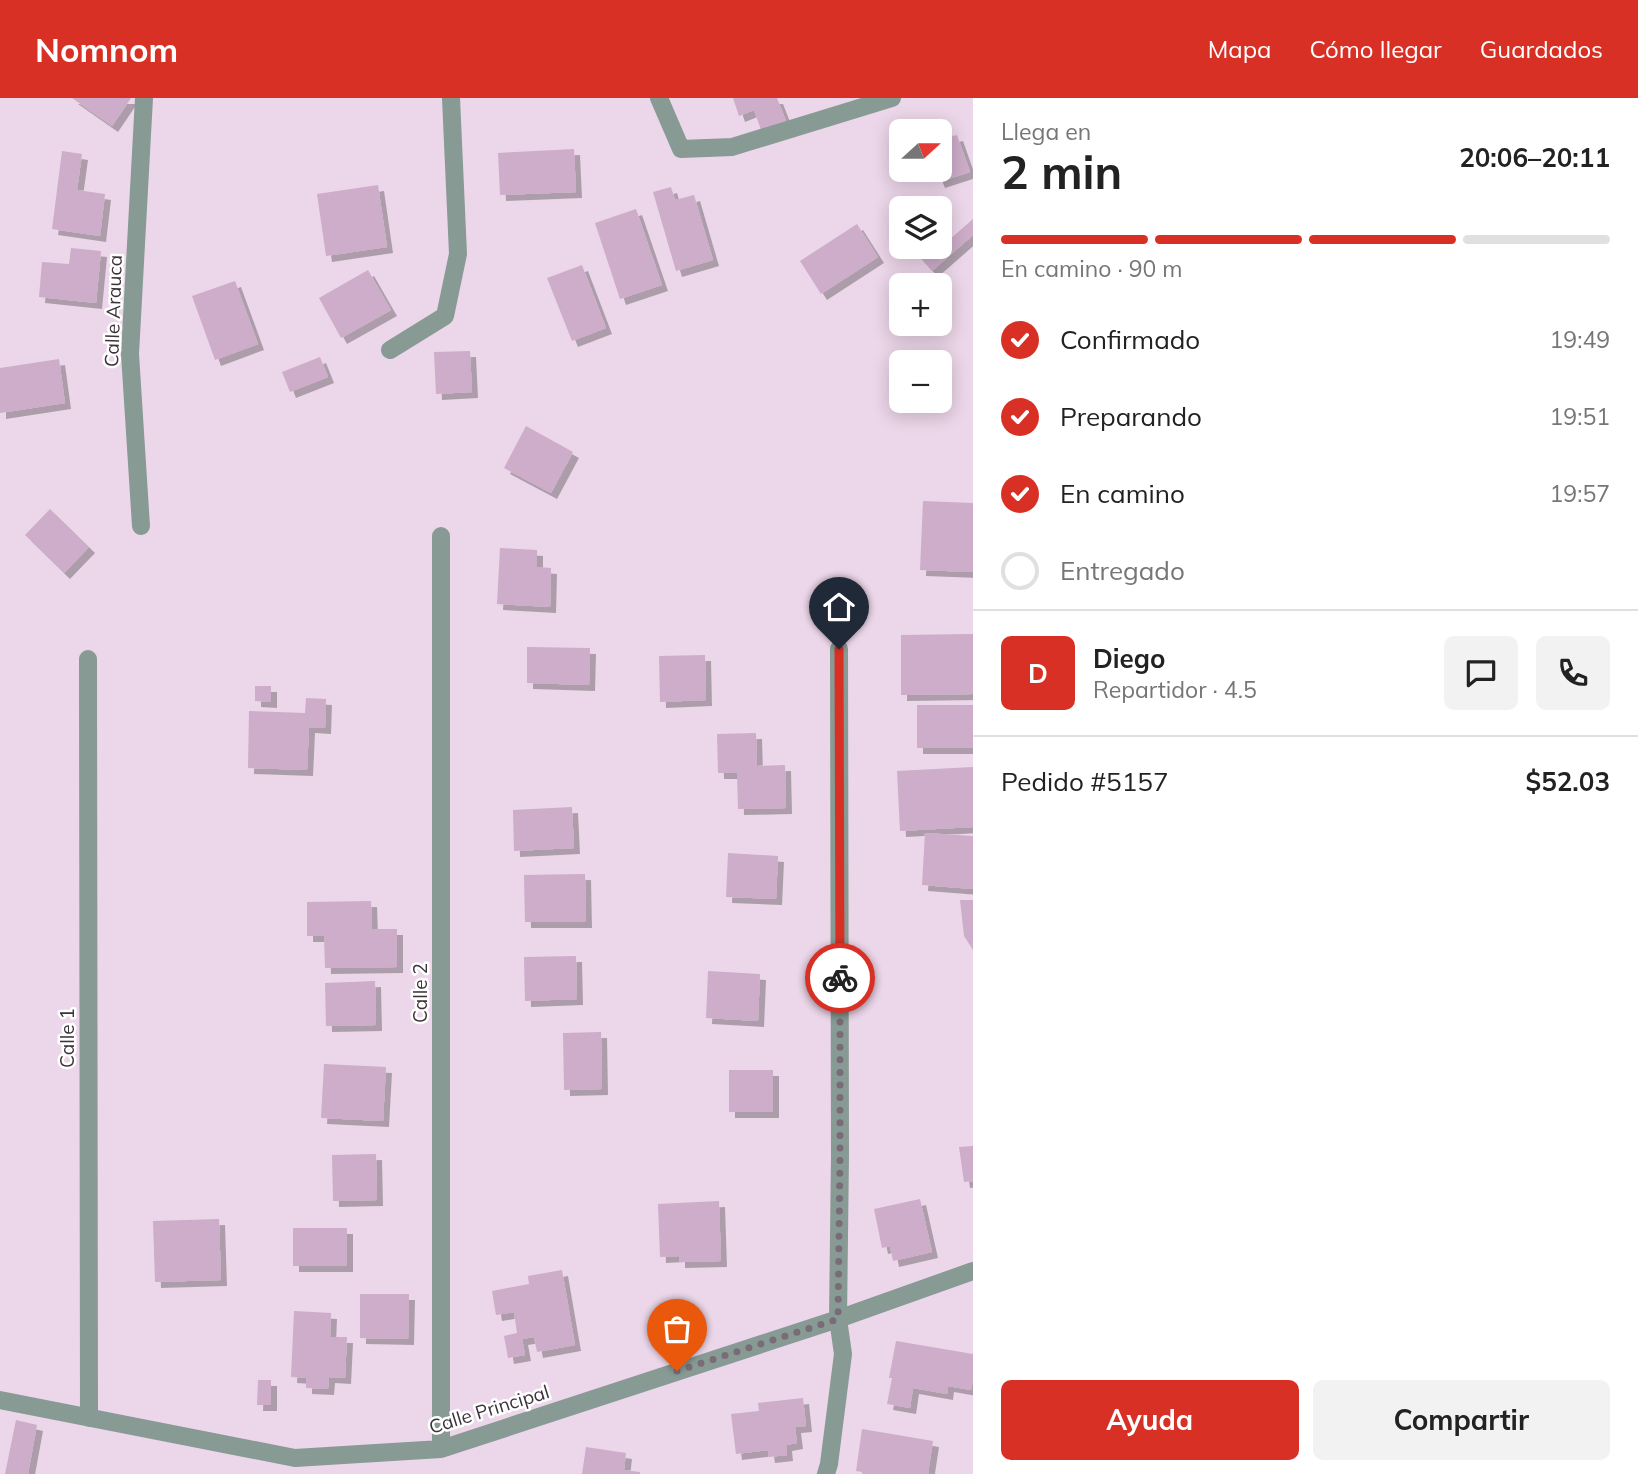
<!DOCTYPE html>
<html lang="es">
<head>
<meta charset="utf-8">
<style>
  :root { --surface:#fff; --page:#f2f2f2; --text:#222; --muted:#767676; --line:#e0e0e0; --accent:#d93025 }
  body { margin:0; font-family:Mulish,sans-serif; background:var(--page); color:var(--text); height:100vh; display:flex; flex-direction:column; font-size:26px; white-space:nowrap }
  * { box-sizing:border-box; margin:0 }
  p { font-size:23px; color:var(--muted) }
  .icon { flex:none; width:38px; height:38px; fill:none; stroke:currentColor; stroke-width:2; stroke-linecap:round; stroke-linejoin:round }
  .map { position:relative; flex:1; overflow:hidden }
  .drawer { display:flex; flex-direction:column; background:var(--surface); width:665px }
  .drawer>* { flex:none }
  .needle { width:46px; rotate:69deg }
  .controls { position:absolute; left:889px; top:21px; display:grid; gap:14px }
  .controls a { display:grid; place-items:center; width:63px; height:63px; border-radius:10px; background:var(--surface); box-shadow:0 4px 18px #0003; font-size:35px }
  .pin { position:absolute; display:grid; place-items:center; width:60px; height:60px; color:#fff; margin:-72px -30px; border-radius:50% 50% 50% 0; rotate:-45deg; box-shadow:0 0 7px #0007 }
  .pin .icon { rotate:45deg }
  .courier { position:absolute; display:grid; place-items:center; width:70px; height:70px; margin:-35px; border:5px solid #d93025; border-radius:50%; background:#fff; color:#222; box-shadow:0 2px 9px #0007 }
  .summary em { font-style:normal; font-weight:700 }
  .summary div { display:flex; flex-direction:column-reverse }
  .summary { display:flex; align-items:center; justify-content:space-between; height:119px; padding:0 28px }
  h1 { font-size:46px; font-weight:700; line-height:52px }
  .bar { display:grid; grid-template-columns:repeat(4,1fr); gap:10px 7px; align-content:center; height:84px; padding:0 28px }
  .bar i { height:9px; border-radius:5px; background:var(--line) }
  .bar .current { background:var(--accent) }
  .bar p { grid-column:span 4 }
  .line { display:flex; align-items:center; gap:18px; padding:0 28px; border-top:2px solid var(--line) }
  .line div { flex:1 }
  .round { display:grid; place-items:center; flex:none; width:74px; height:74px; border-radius:10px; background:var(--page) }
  ol { padding:0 28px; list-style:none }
  li { display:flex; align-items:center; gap:21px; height:77px }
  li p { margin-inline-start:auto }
  li .icon { padding:7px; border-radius:50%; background:var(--accent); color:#fff; stroke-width:4 }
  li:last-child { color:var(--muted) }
  li i { width:38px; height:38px; border:4px solid var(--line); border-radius:50% }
  .action { display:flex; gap:14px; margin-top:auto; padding:14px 28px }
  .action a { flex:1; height:80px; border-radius:10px; background:var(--accent); color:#fff; font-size:28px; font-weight:700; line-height:80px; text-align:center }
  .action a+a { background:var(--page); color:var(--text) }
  header { display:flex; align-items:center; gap:42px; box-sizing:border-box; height:98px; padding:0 35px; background:var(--accent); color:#fff }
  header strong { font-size:33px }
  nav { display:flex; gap:38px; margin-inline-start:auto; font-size:24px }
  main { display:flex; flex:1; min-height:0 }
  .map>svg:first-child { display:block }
  .building { fill:#cdadc9; filter:url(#shadow) }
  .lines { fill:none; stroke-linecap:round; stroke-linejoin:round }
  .minor { stroke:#879a94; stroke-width:18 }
  .done { stroke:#796c77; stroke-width:7; stroke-dasharray:0 12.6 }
  .route { stroke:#d93025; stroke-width:9 }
  .labels { text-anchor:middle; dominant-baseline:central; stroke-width:5; stroke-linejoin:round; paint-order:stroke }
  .street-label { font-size:19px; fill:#3b333a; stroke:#fff }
</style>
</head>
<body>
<header>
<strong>Nomnom</strong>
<nav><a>Mapa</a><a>Cómo llegar</a><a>Guardados</a></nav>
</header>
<main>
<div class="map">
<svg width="973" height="1376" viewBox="0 0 973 1376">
  <defs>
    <filter id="shadow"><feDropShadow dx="6" dy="6" stdDeviation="0" flood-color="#0004"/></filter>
  </defs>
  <rect width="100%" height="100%" fill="#ecd6e9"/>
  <path class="building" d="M72,0H131L112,28Z
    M733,0H777L786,23L761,32L754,12L739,18Z
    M946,31L949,39L957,37L970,74L939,84L935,74L922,78L919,72H940V33Z
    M574,51L576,94L500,97L498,55Z
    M62,53L82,56L77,92L105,96L100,138L52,131Z
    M378,87L387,149L326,158L317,96Z
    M671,89L675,102L694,97L713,162L676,173L653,94Z
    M636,111L662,187L620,201L595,125Z
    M973,121V137L932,173L915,154L921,149H940V130L949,142Z
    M857,126L878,159L821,196L800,163Z
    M71,150L101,153L96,205L39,199L42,164L69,166Z
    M582,167L606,230L572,243L547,180Z
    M368,172L391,212L341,240L319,200Z
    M235,183L258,246L215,262L192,198Z
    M470,253L472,294L436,296L434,254Z
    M320,259L328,279L290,294L282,274Z
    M59,261L65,305L0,315V270Z
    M526,328L573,354L551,395L504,370Z
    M923,403L973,405V474L920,472Z
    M50,411L89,449L64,475L25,437Z
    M500,450L537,452V469L551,470L550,509L497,506Z
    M973,536V596L901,597V537Z
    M527,549L590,550L589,587L527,585Z
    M705,557L706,602L660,604L659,558Z
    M255,588H271V604L255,603Z
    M306,600L326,601L325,630L309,629L307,672L248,670L249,613L305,615Z
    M917,607H973V650H917Z
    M756,635L757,668L785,667L786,710L738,711L737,675H718L717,636Z
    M973,669V729L900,733L897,673Z
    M572,709L574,750L514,753L513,712Z
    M925,735L973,738V791L922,787Z
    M728,755L778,758L776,801L726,799Z
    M585,776L586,824H525L524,777Z
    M960,802H973V852L964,838Z
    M371,803L372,831H397V869L325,870L324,838H307V804Z
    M576,858L577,901L525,903L524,859Z
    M708,873L760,876L758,923L706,920Z
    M375,883L376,927L326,928L325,885Z
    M601,934L602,991L564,992L563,935Z
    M324,966L386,969L383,1023L321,1020Z
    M729,972H773V1014H729Z
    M973,1048V1083L964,1084L959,1049Z
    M376,1056L377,1102L333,1103L332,1057Z
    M920,1101L932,1154L893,1163L890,1148L882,1150L874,1111Z
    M719,1103L721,1163L679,1164V1158L660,1159L658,1106Z
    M219,1121L221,1182L155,1184L153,1123Z
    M293,1130H347V1168H293Z
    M562,1172L575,1247L537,1254L534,1239L522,1241L525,1257L508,1260L504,1238L517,1235L514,1214L496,1217L492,1193L529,1186L528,1178Z
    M360,1196H409L408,1241L360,1240Z
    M294,1213L331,1215L330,1239H347L345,1280L329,1279L328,1291L306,1290V1280L291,1279Z
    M896,1243L973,1256V1282L971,1292L948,1288L947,1296L913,1290L910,1310L887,1306L892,1280H889Z
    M258,1282H271V1307H257Z
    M803,1300L806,1328L795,1329L797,1345L786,1347L787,1357L769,1359L768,1352L736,1356L731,1316L759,1313L758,1305Z
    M16,1322L37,1327L28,1376H5Z
    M862,1331L933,1343L928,1376H862V1374L856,1373Z
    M586,1349L626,1355L624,1372L640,1374V1376H582Z"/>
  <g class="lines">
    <path class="minor" d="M659,0L681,51L732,49L892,0
      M390,252L445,218L458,156L451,0
      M141,428L130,256L144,0
      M88,561L89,1320
      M0,1302L295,1360L441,1351L838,1221L973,1173
      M441,1351V438
      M826,1376L829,1366L843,1256L838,1221L840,1057L839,551"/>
  </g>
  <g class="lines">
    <path class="done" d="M677,1273L838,1221L840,1057V880"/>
    <path class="route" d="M839,551L840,880"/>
  </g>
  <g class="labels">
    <g class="street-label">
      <text transform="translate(113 213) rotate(-88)">Calle Arauca</text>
      <text transform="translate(420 895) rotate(-90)">Calle 2</text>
      <text transform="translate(67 940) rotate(-90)">Calle 1</text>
      <text transform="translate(489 1311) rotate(-17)">Calle Principal</text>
    </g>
  </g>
</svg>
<div class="controls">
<a><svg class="needle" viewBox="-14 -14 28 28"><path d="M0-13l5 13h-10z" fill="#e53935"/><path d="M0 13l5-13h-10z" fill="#767676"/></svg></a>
<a><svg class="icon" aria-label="layers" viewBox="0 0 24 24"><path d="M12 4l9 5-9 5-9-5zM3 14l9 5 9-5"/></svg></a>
<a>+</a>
<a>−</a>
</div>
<div class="pin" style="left:677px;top:1273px;background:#ea580c"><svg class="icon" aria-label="bag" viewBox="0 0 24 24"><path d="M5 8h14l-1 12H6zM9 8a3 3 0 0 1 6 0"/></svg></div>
<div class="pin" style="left:839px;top:551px;background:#1f2937"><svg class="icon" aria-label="home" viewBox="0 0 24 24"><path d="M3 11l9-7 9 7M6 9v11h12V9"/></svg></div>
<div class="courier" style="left:840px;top:880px"><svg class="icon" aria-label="bike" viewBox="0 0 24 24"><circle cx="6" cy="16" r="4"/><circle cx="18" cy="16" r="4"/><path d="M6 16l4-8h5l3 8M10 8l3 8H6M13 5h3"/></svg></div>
</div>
<section class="drawer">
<div class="summary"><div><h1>2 min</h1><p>Llega en</p></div><em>20:06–20:11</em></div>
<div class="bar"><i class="current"></i><i class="current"></i><i class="current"></i><i></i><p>En camino · 90 m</p></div>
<ol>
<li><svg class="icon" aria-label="check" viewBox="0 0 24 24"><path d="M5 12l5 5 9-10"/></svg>Confirmado<p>19:49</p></li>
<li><svg class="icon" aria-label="check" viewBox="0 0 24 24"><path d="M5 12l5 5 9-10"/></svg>Preparando<p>19:51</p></li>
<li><svg class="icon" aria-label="check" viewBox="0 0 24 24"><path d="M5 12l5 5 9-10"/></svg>En camino<p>19:57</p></li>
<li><i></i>Entregado</li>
</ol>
<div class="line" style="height:126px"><b class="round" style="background:var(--accent);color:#fff">D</b><div><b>Diego</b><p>Repartidor · 4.5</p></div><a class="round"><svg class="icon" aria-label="chat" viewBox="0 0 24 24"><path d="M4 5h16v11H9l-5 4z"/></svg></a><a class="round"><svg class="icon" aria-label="phone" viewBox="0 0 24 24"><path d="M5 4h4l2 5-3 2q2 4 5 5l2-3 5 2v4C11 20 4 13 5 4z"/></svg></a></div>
<div class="line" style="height:91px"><div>Pedido #5157</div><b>$52.03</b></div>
<div class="action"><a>Ayuda</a><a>Compartir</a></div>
</section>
</main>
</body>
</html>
